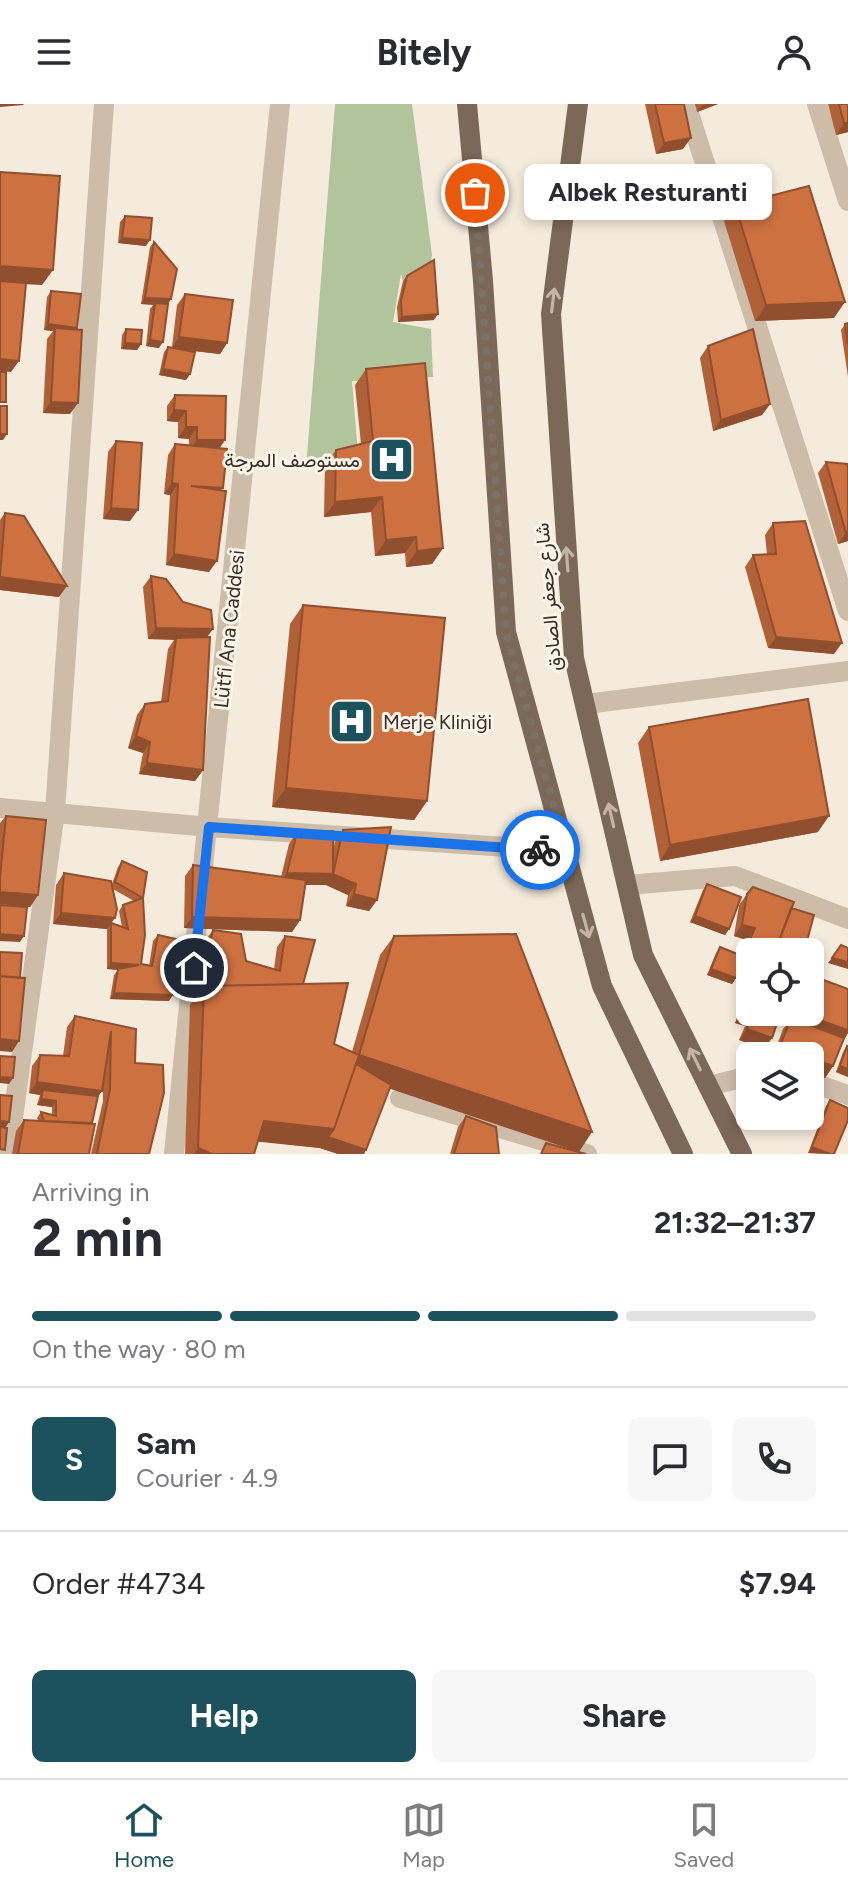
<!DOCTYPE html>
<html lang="en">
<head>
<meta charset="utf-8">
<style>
  :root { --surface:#fff; --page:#f7f7f7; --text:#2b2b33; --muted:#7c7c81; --line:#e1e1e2; --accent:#1b525d }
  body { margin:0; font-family:Figtree,Vazirmatn,sans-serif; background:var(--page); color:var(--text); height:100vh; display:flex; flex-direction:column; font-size:30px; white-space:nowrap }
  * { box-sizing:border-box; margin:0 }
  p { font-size:26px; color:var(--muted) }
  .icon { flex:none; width:44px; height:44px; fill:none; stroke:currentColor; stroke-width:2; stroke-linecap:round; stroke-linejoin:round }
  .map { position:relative; height:1050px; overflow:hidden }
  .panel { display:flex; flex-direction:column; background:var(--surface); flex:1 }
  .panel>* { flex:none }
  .fabs { position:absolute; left:736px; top:834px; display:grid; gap:16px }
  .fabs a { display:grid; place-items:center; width:88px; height:88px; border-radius:12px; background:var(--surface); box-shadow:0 4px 12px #0003; font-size:40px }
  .pin { position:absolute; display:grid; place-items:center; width:68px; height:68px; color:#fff; margin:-34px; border:4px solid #fff; border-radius:50%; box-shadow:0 2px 8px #0007 }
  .courier { position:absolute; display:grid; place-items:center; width:80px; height:80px; margin:-40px; border:6px solid #1a73e8; border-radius:50%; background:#fff; color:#222; box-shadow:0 2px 10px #0007 }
  .bubble { position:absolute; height:56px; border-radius:12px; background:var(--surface); box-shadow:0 4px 12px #0003; font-size:26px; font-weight:700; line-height:56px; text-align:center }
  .summary em { font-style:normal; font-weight:700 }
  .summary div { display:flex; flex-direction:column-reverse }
  .summary { display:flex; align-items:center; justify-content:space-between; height:136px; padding:0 32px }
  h1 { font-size:52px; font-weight:700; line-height:60px }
  .bar { display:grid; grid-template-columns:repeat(4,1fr); gap:12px 8px; align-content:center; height:96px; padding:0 32px }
  .bar i { height:10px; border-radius:6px; background:var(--line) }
  .bar .active { background:var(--accent) }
  .bar p { grid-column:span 4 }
  .line { display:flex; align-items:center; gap:20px; padding:0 32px; border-top:2px solid var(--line) }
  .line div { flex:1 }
  .round { display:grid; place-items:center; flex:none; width:84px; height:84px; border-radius:12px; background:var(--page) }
  .button { display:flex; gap:16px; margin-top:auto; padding:16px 32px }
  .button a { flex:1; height:92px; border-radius:12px; background:var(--accent); color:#fff; font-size:32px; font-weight:700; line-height:92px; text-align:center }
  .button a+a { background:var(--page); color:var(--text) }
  header { display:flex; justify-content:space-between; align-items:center; height:104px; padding:0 32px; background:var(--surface); font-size:36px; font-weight:700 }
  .menu { display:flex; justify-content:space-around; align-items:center; height:112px; border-top:2px solid var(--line); background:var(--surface); font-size:22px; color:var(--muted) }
  .menu a { display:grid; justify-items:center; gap:4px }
  .menu .active { color:var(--accent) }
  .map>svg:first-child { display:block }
  .green { fill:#b2c49b }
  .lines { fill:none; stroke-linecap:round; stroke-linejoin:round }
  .minor { stroke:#cdbca7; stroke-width:20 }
  .major { stroke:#7c6858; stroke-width:20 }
  .wall { fill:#b06138; fill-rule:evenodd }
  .shaded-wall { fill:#904f2e }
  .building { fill:#cd7141; stroke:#904f2e; stroke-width:2 }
  .oneway { stroke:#c2b5a8 }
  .done { stroke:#7a7167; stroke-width:8; stroke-dasharray:0 14.4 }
  .route { stroke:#1a73e8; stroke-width:10 }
  .labels { text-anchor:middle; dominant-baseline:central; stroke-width:6; stroke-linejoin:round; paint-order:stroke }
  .poi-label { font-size:20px; fill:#392f28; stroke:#fbf4e9; text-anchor:end }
  .street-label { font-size:20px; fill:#392f28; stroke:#fbf4e9 }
</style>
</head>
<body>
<header><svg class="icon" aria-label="menu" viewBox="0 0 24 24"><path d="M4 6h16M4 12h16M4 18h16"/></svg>Bitely<svg class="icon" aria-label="person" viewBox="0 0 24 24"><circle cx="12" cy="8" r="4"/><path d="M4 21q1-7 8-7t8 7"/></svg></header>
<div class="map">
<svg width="848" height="1050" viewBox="0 0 848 1050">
  <rect width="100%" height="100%" fill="#f4ebdc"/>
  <path class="green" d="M335,0H412L432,151L430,162L403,177L401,170L393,218L431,225L433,273L352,277L358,350L325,361L306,364Z"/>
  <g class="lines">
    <path class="minor" d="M686,0L848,507
      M817,0L848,97
      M586,600L848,567
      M0,704L209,723L566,747
      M627,781L735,772L848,815
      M810,978L848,991
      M708,982L750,972
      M400,994L587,1050
      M8,1050L55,708L104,0
      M174,1050L280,0"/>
    <path class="major" d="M467,0L483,177L506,528L602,882L683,1050
      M578,0L551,210L574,554L643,851L742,1050"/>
  </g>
  <path class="wall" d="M645,0H684L683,45L656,50Z
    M695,0H718L697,8Z
    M828,0H848V28L836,31Z
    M735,101L834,214L755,217L724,117Z
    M125,112L146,142L118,139L120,118Z
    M154,138L171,195L168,200L159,244L146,242L150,205L153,201L141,200L150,143Z
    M407,172L434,216L398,218L397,203L403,177Z
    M51,187L77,224L70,310L43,309L47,235L53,227L44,226L47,193Z
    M185,190L227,239L220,250L183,246L190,270L186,276L159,271L164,248L168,243H172L177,201Z
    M848,219V273L841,226L845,220Z
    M126,225L141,240L137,246L121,245L122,231Z
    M708,242L770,300L762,311L713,327L700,254Z
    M366,265L443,444L432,460L406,463L405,449L375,452L371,408L324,413L325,361L336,346L361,340L355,281Z
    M175,291L225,336L219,344L223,384L221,386L209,468L166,461L170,391L164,390L168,351L175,340L189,341V335L178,334V318L167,317V302Z
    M116,337L130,417L103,415L108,348Z
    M826,358L848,360V437L838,440L818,369Z
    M5,409L59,493L0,486V416Z
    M773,419L834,550L768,544L745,463L753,451L767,450L765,431Z
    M151,472L207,533L203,666L195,677L139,670L143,649L128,644L137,611L145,600L161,598L168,545L174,536L148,535L143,483Z
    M303,501L427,697L414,716L272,703L290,520Z
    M649,623L818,728L660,757L638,639Z
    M6,712L38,791L30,803L0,800V719Z
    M343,726L377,796L369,807L346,802L348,791L326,781H305L300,816L292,828L184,824L185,772L193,761L281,773L289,740L297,728L333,747L335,738Z
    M122,757L143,794L141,860L149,862L153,837L158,831L169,866V897L110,895L114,871L118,866L107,865V825L53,820L56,781L64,769L112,780L118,763ZM113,785L134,797L123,801L119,807L122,823L111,819Z
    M707,780L729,825L725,831L690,818L703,786Z
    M747,790L794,798L743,856L736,874L732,880L707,871L716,849L720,843L740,851L747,836L734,832L739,801Z
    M213,826L246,857L274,865L277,843L285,832L303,880L334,940L352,948L380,851L394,832L389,985L364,1050H338L320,1044L258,1037L254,1050H185L190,901L196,893H191L205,837Z
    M750,878V908L764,945L739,936L745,922L735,919Z
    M786,908H810L848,929L844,936L833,962L825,974L810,952H773L783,925L788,919L783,917Z
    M75,912L136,925L135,959L149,1050H91L103,997V979L102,987L98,992L92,1019L89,1050H12L16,1027L24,1016H38L37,1014L41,1008L52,1011V1003L37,1001L40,991L29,989L32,962L40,951L63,952L67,923Z
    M847,942L848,943V973L836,968L843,948Z
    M830,996L834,1050L808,1049L826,1002Z
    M466,1012L499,1050H450L458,1023Z"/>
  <path class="shaded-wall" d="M0,0H24L23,1L0,3Z
    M707,0H718L697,8L701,2Z
    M844,19H848V28L836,31Z
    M691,34L683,45L656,50L664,39Z
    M122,134L150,136L146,142L118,139Z
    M0,162L53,166L42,181L0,179Z
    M145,194L171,195L167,201L141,200Z
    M845,198L834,214L755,217L766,201Z
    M438,210L434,216L398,218L402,213Z
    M48,220L77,224L73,230L55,224L53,227L44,226Z
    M179,233L227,239L220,250L172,244Z
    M150,236L163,238L159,244L146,242Z
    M125,239L141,240L137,246L121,245Z
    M0,255L19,257L11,268L0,267Z
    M163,265L190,270L186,276L159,271Z
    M51,298L78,299L70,310L43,309Z
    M770,300L762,311L713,327L721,316Z
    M174,306L186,307L178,318L167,317Z
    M186,323H197L189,335L178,334Z
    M0,330H7L3,336H0Z
    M197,336H225L217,348L189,347Z
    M172,379L178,380L170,391L164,390Z
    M382,393L371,408L324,413L335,398Z
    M111,404L138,406L130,417L103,415Z
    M848,428V437L838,440L846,429Z
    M416,433L405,449L375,452L386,436Z
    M443,444L432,460L406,463L417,447Z
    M174,450L217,457L209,468L166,461Z
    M0,473L67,482L59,493L0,486Z
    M156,524L213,525L205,536L148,535Z
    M776,533L842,539L834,550L768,544Z
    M136,632L150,638L143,649L128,644Z
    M147,659L203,666L195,677L139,670Z
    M286,684L427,697L414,716L272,703Z
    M829,712L818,728L660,757L670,741Z
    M287,769L333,770L356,780L348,791L326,781L279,780Z
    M0,788L38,791L30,803L0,800Z
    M354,790L377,796L369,807L346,802Z
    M61,809L115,814L107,825L53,820Z
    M695,812L729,825L725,831L690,818Z
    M192,813L300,816L292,828L184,824Z
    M742,821L755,824L747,836L734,832Z
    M0,830L24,832L20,838L0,837Z
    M746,844L762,848H750V858L738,855Z
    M832,854L848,858V865L828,859Z
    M111,859L139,861L135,867L107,865Z
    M711,865L736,874L732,880L707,871Z
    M199,882H204L196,893H191Z
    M114,889L173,891L169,897L110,895Z
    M743,908L752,911L745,922L735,919Z
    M789,908H796L848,926V929L842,938L791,914L788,919L783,917Z
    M747,925L772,934L764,945L739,936Z
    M0,935L19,937L12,948L0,947Z
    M780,942L806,952H773Z
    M359,951L592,1028L579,1048L349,971Z
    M810,954L833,962L825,974L810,968Z
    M840,962L848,965V973L836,968Z
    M0,973L13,974L9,980L0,979Z
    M37,978L102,987L94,998L43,986L40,991L29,989Z
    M41,995L56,997L52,1003L37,1001Z
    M0,1017L9,1018L5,1024H0Z
    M264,1017L334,1025L320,1044L251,1037Z
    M328,1033L366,1046L364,1050H338L320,1044Z
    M812,1043L830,1050L808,1049Z
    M198,1044L212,1050H194Z"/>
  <path class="building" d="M655,0H684L691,34L664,39Z
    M839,0H848V19H844Z
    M0,68L60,72L53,166L0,162Z
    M809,82L845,198L766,201L735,101Z
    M125,112L152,114L150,136L122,134Z
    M154,138L177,165L171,195L145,194Z
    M434,156L438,210L402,213L401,197L407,172Z
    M0,177L26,179L19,257L0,255Z
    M51,187L81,190L77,224L48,220Z
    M185,190L233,196L227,239L179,233Z
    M155,199L168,200L163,238L150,236Z
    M848,219V240L845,220Z
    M55,224L82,226L78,299L51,298Z
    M126,225L142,226L141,240L125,239Z
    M753,225L770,300L721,316L708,242Z
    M168,243L195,248L190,270L163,265Z
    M425,259L443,444L417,447L416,433L386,436L382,393L335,398L336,346L373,337L366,265Z
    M0,268H6V298H0Z
    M175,291L226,292L225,336H197V323H186V307L174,306Z
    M0,302H7V330H0Z
    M116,337L142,339L138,406L111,404Z
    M175,340L227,345L223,384L191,382L226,387L217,457L174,450L178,380L172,379Z
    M826,358L848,360V428L846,429Z
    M5,409L24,412L67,482L0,473Z
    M805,417L842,539L776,533L753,451L776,450L773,419Z
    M151,472L166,475L183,498L211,506L213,525L156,524Z
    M303,501L445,514L427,697L286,684Z
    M210,533L203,666L147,659L150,638L136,632L145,600L168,597L176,534Z
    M808,595L829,712L670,741L649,623Z
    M6,712L46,716L38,791L0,788V773Z
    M391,723L377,796L354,790L356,780L333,770L287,769L297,728L333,727V770L343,726Z
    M122,757L147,768L143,794L115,778Z
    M193,761L306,776L300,816L192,813Z
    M64,769L111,777L117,805L115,814L61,809Z
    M707,780L741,793L729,825L695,812Z
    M753,783L794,798L775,848H762L746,844L755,824L742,821L747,790Z
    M143,794L145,831L141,860L152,862L158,831L176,835L170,864H161L182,868L173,891L114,889L118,865L139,861L111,859V819L128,825L123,801Z
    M0,801L27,803L24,832L0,830Z
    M791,804L814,811L804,848H775Z
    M213,826L241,830L246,857L280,867L285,832L315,836L303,880L199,882Z
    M516,830L592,1028L359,951L394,832Z
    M841,841L848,844V858L832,854Z
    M720,843L745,853L736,874L711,865Z
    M0,848L22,849L20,874L0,872Z
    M810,871L848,885V926L796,908H810Z
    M0,872L25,874L19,937L0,935Z
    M348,879L334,940L359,951L334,1025L264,1017L254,1050H212L198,1044L204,882Z
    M750,889V908H781L772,934L747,925L752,911L743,908Z
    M75,912L136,925L135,959L163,961L164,989L149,1050H97L110,985L111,927L102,987L37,978L40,951L69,952Z
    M791,914L844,934L833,962L810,954V952H806L780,942Z
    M847,942L848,943V965L840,962Z
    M0,952L15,953L13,974L0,973Z
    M356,960L391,981L366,1046L328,1033L334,1025Z
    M43,986L98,992L92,1019L44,1017L41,1008L56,1012V997L41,995Z
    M0,991L12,992L9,1018L0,1017Z
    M830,996L848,1004V1016L834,1050H830L812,1043Z
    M466,1012L496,1023L499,1050H454Z
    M24,1016L95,1020L89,1050H18Z
    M0,1023L7,1024L5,1046L0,1045Z
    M546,1039L586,1050H541Z"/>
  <defs><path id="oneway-shaft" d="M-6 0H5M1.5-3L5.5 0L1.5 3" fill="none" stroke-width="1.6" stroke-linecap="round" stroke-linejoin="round" transform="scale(2)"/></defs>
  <g class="oneway">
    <use href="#oneway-shaft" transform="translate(553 196) rotate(-83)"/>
    <use href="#oneway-shaft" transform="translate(567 455) rotate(-94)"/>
    <use href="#oneway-shaft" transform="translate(611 711) rotate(-103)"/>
    <use href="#oneway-shaft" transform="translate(586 822) rotate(75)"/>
    <use href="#oneway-shaft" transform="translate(695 955) rotate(-116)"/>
  </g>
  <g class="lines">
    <path class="done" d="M475,89L506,528L566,747L540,746"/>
    <path class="route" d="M194,864L209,723L540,746"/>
  </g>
  <defs>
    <symbol id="hospital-square" viewBox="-11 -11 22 22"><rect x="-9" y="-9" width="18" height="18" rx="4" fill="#1b525d" stroke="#fbf4e9"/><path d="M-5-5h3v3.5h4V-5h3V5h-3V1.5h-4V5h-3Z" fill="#fff"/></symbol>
  </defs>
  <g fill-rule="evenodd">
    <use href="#hospital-square" x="366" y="330" width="51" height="51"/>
    <use href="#hospital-square" x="326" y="592" width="51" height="51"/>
  </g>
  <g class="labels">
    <g class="poi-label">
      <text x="360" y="356">مستوصف المرجة</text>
      <text x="383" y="618" text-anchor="start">Merje Kliniği</text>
    </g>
    <g class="street-label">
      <text transform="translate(548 493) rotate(-95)">شارع جعفر الصادق</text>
      <text transform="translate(229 525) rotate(-84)">Lütfi Ana Caddesi</text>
    </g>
  </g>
</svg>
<div class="fabs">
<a><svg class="icon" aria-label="locate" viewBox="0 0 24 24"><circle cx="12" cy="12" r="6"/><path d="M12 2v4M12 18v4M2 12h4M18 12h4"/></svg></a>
<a><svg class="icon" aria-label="layers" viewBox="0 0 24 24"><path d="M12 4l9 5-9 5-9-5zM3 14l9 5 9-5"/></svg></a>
</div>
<div class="pin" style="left:475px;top:89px;background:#ea580c"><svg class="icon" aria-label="bag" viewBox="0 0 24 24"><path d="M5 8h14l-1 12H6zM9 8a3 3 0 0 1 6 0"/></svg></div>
<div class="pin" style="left:194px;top:864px;background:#1f2937"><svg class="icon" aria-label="home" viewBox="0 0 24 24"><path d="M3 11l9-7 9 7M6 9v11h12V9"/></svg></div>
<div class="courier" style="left:540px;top:746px"><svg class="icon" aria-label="bike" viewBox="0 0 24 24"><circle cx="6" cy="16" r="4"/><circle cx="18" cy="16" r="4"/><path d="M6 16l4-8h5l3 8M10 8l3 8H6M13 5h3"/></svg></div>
<div class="bubble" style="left:524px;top:60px;width:248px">Albek Resturanti</div>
</div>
<section class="panel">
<div class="summary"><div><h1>2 min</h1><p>Arriving in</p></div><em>21:32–21:37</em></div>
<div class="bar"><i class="active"></i><i class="active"></i><i class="active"></i><i></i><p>On the way · 80 m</p></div>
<div class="line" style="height:144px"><b class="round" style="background:var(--accent);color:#fff">S</b><div><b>Sam</b><p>Courier · 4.9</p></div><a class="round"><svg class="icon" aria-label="chat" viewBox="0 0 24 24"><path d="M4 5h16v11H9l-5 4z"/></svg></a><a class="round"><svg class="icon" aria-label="phone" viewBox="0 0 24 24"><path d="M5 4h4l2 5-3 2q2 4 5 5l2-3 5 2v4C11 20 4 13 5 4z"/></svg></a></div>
<div class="line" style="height:104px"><div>Order #4734</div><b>$7.94</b></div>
<div class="button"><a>Help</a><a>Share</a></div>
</section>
<nav class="menu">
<a class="active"><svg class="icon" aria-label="home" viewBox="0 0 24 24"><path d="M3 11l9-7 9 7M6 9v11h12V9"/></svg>Home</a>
<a><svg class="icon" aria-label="map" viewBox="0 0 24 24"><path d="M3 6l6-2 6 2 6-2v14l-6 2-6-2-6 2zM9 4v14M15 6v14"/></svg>Map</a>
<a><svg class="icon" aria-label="saved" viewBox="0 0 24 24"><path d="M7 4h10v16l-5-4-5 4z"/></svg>Saved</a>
</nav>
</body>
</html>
